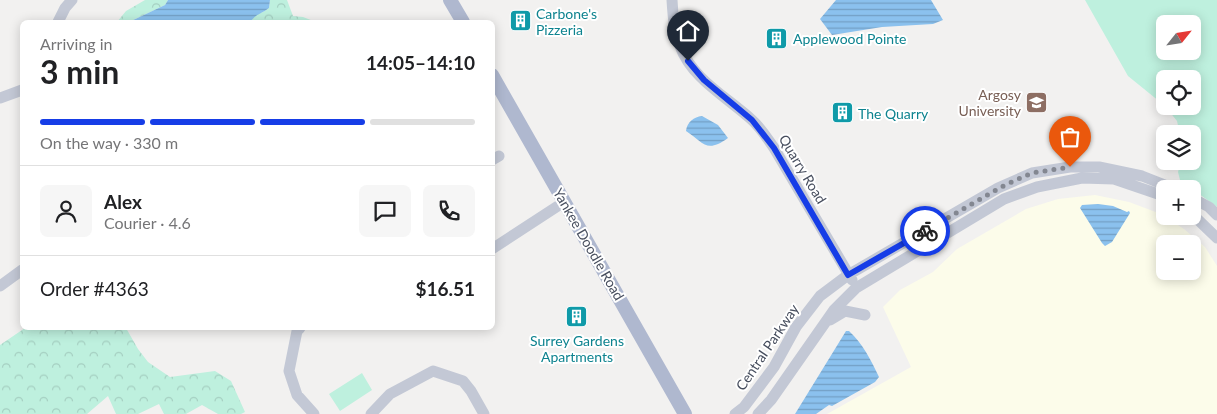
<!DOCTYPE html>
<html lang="en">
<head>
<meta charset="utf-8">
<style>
  :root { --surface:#fff; --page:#f6f6f6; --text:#202124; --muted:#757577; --line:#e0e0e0; --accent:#163de7 }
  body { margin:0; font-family:Lato,sans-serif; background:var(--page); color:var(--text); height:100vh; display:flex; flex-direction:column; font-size:19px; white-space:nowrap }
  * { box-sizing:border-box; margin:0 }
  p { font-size:16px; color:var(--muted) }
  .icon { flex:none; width:28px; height:28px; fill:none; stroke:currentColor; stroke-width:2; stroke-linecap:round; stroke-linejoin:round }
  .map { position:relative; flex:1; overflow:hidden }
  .side { position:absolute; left:20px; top:20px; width:475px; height:310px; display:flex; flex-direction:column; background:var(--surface); border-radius:8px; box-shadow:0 2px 12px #0003 }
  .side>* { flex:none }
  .needle { width:32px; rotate:60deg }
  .fabs { position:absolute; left:1156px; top:15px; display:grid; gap:10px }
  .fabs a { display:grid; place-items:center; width:45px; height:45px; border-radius:8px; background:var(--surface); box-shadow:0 2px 12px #0003; font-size:25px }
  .pin { position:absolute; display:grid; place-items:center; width:42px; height:42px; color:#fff; margin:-51px -21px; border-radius:50% 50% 50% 0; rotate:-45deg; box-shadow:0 0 5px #0007 }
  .pin .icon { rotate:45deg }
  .courier { position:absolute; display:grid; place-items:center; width:50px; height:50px; margin:-25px; border:4px solid #163de7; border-radius:50%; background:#fff; color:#222; box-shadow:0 1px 6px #0007 }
  .overview em { font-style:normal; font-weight:700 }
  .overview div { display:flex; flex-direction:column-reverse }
  .overview { display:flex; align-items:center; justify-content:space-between; height:85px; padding:0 20px }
  h1 { font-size:32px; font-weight:700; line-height:38px }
  .bar { display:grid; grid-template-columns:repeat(4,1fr); gap:8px 5px; align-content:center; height:60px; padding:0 20px }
  .bar i { height:6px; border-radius:4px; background:var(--line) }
  .bar .selected { background:var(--accent) }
  .bar p { grid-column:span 4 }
  .line { display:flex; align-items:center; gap:12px; padding:0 20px; border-top:1px solid var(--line) }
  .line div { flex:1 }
  .round { display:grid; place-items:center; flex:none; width:52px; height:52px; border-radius:8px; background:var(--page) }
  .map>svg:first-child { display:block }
  .commercial { fill:#fcfcea; fill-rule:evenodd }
  .green { fill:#bef0de; fill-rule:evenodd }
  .forest { fill:url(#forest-crowns) }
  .water { fill:url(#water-rules) }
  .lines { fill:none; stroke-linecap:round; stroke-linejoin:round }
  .minor { stroke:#c3c8d5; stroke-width:11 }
  .major { stroke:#afb8cf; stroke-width:14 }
  .done { stroke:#838791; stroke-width:5; stroke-dasharray:0 9 }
  .route { stroke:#163de7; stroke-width:6 }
  .labels { text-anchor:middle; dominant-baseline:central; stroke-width:4; stroke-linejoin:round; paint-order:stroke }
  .culture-label { font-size:14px; fill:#0d838f; stroke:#fff; text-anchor:start }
  .education-label { font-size:14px; fill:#785e54; stroke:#fff; text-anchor:end }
  .street-label { font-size:14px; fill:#474e5e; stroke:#fff }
</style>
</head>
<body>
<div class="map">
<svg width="1217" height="414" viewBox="0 0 1217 414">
  <defs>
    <pattern id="forest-crowns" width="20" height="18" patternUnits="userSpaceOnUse" patternTransform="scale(1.25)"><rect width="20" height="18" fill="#bef0de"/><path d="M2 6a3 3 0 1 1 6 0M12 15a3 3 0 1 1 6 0" fill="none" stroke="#a5cfc1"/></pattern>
    <pattern id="water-rules" width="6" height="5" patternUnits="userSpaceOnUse" patternTransform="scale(1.25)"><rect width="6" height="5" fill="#8bc1ee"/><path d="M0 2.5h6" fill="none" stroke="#739fc4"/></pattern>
  </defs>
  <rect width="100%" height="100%" fill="#f2f1f0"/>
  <path class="commercial" d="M1095,195L1129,202L1161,214L1184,229L1205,247L1217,266V414H827L911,367L883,307L900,290L933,272L957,249L1026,209L1058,199ZM1165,244H1192V271H1165Z"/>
  <path class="green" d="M1085,0H1217V207L1180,180L1178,172L1181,161H1192V134H1180L1177,121L1165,106H1192V79H1165V106L1128,76ZM1165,24H1192V51H1165Z
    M362,373L372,390L340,411L329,394Z"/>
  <path class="forest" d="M145,0H168L165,5L129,22H117L126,11Z
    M270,0H287L293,16L303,17L316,22H250L255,14L263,12L269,8Z
    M25,328H126L138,349L148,362L170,377L215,371L231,381L245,412L241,414H218L202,405L186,414H164L159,404L138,414H116L108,396L87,414H0V345Z"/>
  <path class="water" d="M168,0H270L269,8C260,15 257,13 250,22H129L165,5Z
    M836,0H931L943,20L933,24L882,27L832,35L820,19Z
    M702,116L718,125L728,138C706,154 703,142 686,131C687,122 694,117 702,116Z
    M1098,204L1113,206L1127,212L1129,211L1130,213L1112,242L1105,246L1102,243L1080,208L1082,205Z
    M846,331H849C863,344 871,360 879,377L875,382L832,406L829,405L816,414H795Z"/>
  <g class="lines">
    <path class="minor" d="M672,0C673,16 674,31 680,46C692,79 727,97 752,120C761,128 767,138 774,148L852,280
      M58,22L65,8L72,0
      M0,98L22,90
      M492,160L499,156
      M1192,198L1209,207L1217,215
      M1192,214L1217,238
      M492,249L564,202
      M0,286L22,270
      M830,320L845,311L865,315
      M300,328L297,331L289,371L297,395L314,414
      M371,414L390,394L433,371L463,381L471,391L484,414
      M735,414L744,407L774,367L796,327L820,296L848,275L998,188L1032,173L1070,167H1099L1142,176L1175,189
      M758,414L771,400L834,310L856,288L1004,199L1037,187L1082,178L1114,179L1158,194L1165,198"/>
    <path class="major" d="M450,0L463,22
      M492,75L685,414"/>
  </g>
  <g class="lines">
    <path class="done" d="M925,231L1005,185L1032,173L1070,167"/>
    <path class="route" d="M688,61L704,80L752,120L774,148L848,275L925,231"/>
  </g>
  <defs>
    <symbol id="building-square" viewBox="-11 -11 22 22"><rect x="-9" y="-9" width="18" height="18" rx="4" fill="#0f9aa8" stroke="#fff"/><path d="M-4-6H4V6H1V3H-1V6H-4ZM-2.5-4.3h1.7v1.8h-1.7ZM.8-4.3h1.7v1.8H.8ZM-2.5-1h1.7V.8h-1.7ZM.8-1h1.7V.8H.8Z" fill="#fff"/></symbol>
    <symbol id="university-square" viewBox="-11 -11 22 22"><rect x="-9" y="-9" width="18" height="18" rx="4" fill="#8d6e63" stroke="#fff"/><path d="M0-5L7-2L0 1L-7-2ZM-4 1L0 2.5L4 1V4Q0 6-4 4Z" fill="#fff"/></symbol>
  </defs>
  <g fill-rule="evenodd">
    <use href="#building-square" x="508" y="8" width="25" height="25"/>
    <use href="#building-square" x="764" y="26" width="25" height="25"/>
    <use href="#university-square" x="1024" y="90" width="25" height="25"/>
    <use href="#building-square" x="830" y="100" width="25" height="25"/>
    <use href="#building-square" x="564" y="304" width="25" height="25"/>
  </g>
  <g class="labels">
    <g class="culture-label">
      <text x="536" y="13">Carbone's<tspan x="536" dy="16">Pizzeria</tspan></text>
      <text x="793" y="38">Applewood Pointe</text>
      <text x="858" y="113">The Quarry</text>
      <text x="577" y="340" text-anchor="middle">Surrey Gardens<tspan x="577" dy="16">Apartments</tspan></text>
    </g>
    <g class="education-label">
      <text x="1021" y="94">Argosy<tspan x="1021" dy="16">University</tspan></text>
    </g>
    <g class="street-label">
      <text transform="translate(803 169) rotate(59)">Quarry Road</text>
      <text transform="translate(589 244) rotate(60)">Yankee Doodle Road</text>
      <text transform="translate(767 347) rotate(-56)">Central Parkway</text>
    </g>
  </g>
</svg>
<div class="fabs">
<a><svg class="needle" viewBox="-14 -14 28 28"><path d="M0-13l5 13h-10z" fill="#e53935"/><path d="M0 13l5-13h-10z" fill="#757577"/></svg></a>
<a><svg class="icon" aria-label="locate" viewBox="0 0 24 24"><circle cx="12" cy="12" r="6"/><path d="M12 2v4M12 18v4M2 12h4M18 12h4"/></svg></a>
<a><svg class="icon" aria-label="layers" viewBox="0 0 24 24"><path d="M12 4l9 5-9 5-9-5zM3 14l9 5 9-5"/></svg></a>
<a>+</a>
<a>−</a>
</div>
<div class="pin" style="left:1070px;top:167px;background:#ea580c"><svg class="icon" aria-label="bag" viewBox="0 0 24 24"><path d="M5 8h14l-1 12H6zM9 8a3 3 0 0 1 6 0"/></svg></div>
<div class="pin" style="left:688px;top:61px;background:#1f2937"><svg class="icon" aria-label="home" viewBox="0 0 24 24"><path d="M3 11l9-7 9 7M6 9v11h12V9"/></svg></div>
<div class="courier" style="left:925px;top:231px"><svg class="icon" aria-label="bike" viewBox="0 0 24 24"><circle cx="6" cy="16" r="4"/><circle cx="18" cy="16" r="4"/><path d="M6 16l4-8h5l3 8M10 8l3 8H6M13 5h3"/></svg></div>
<section class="side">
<div class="overview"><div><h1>3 min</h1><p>Arriving in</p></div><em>14:05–14:10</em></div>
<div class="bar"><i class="selected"></i><i class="selected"></i><i class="selected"></i><i></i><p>On the way · 330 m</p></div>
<div class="line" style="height:90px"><a class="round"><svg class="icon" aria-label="person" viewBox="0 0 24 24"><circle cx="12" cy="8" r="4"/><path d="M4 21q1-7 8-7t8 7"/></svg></a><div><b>Alex</b><p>Courier · 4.6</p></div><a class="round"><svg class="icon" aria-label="chat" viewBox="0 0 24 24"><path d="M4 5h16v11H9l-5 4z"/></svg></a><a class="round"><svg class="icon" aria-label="phone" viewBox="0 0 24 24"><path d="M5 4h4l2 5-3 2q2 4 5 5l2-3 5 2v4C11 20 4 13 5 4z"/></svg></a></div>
<div class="line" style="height:65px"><div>Order #4363</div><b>$16.51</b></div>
</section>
</div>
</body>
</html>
